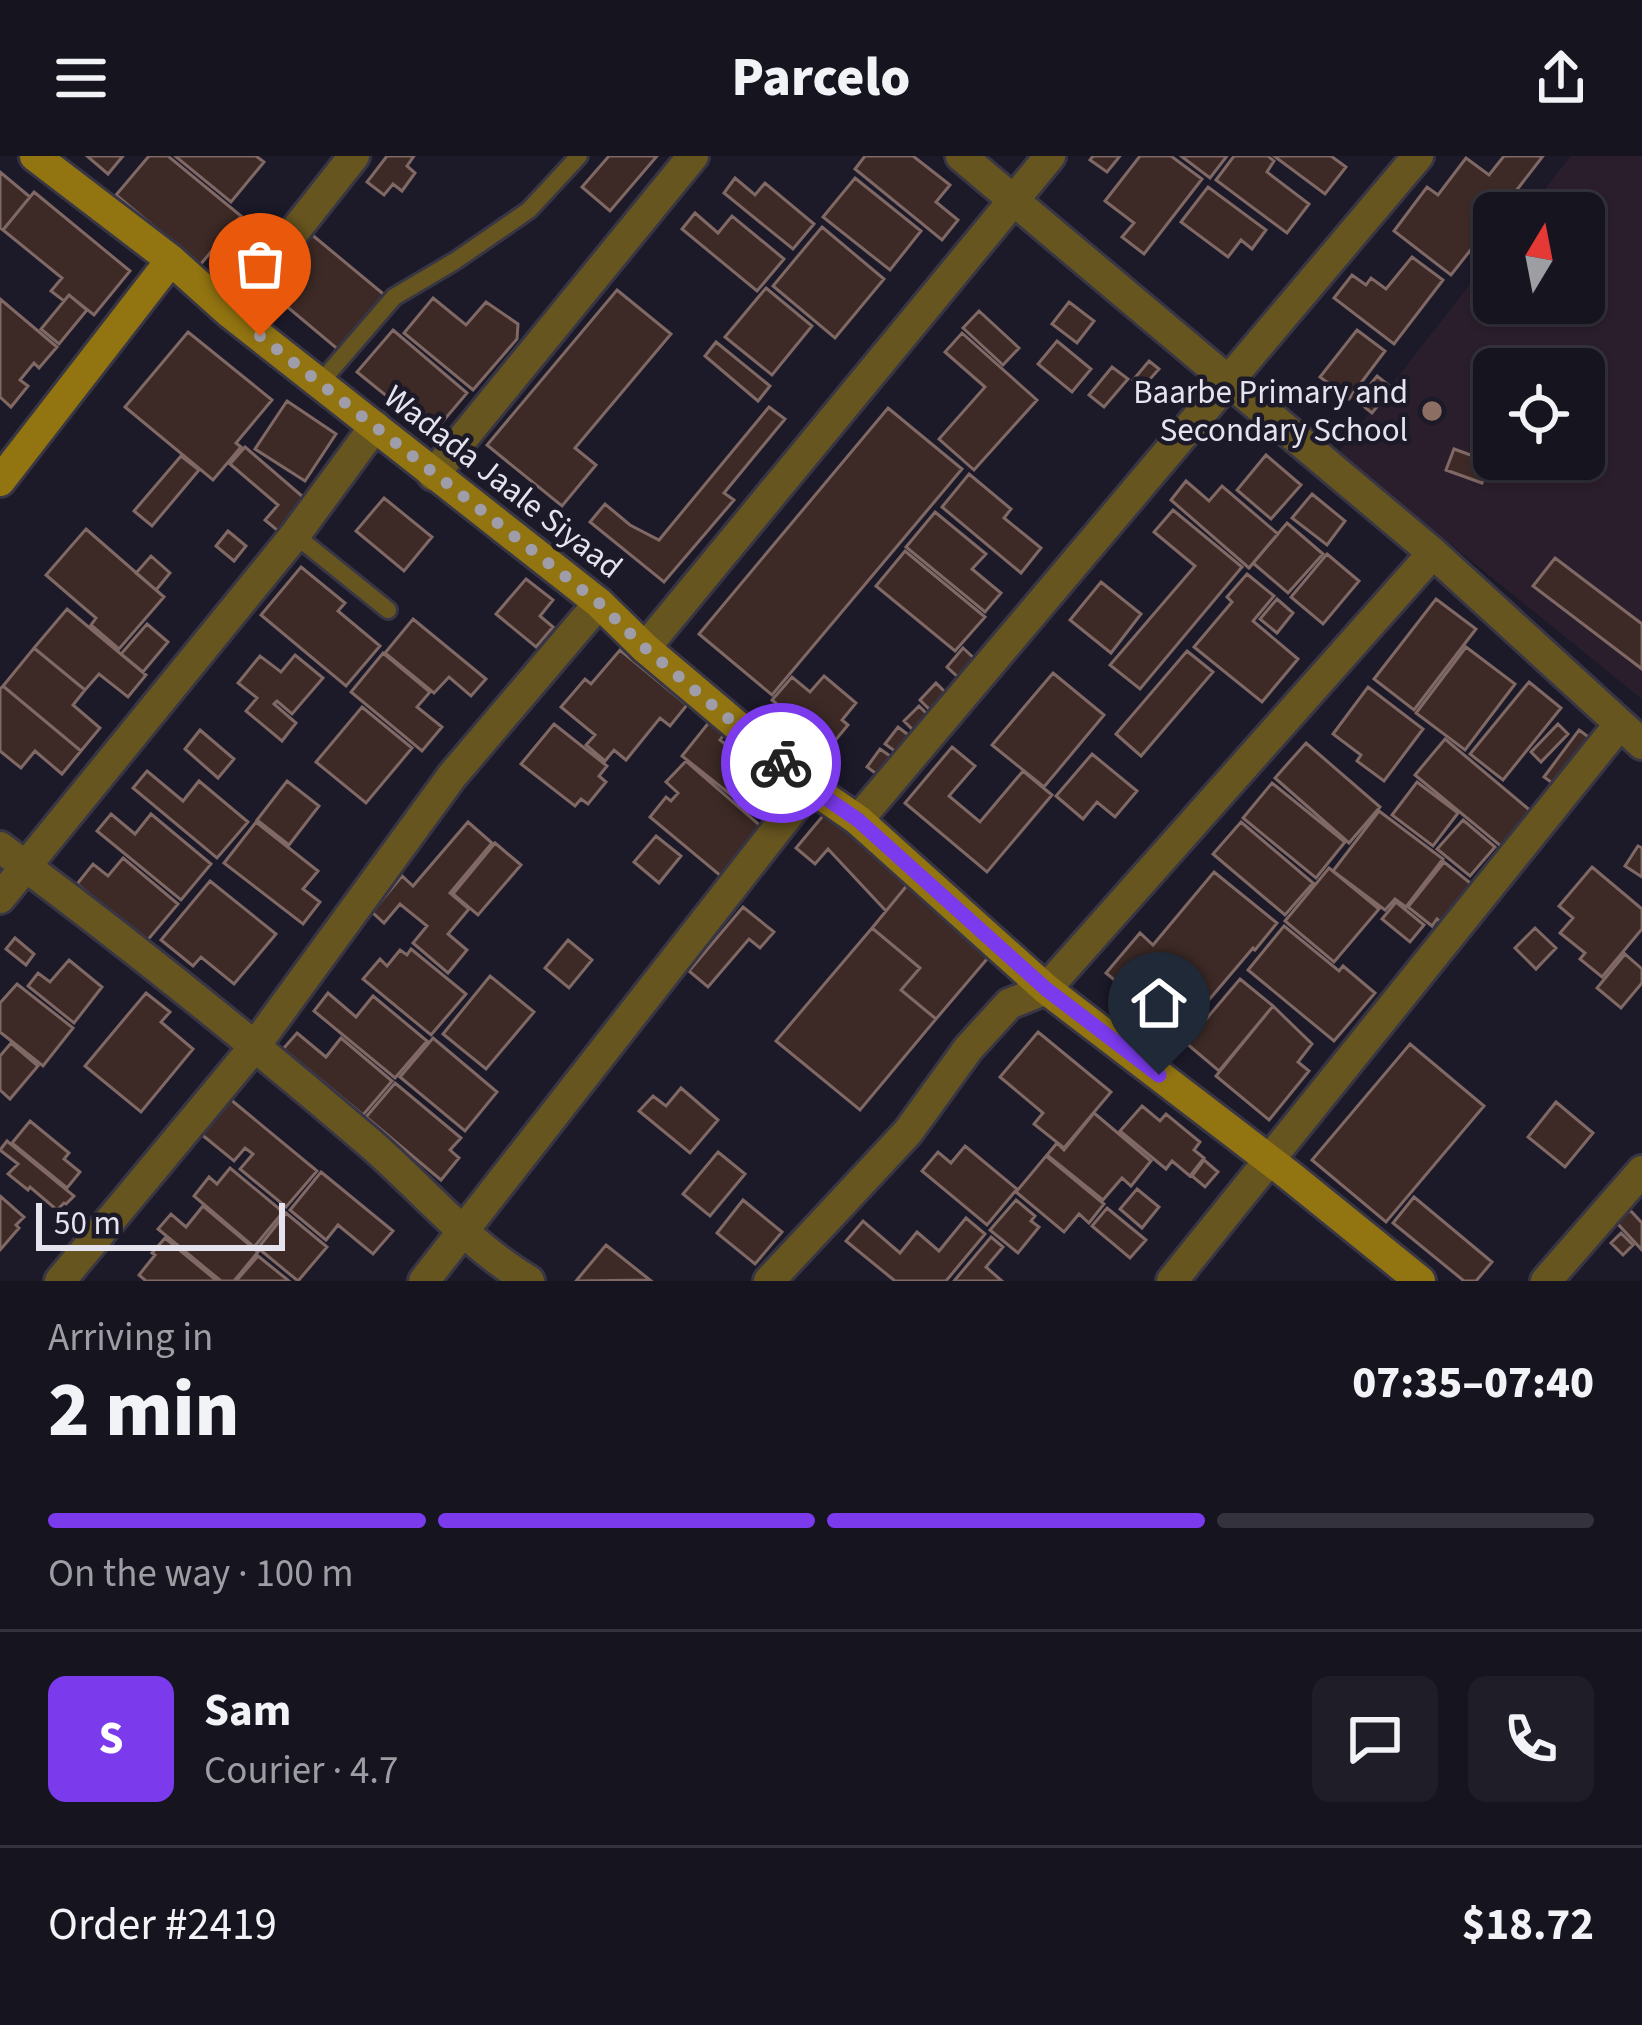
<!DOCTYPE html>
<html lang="en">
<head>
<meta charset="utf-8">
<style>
  :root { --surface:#15141f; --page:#1e1d28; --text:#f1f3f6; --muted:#9d9ea4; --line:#34333d; --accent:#7c3aed }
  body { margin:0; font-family:"Source Sans 3",sans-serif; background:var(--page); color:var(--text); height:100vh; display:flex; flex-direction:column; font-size:45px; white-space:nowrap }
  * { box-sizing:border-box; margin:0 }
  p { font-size:39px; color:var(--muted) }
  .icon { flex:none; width:66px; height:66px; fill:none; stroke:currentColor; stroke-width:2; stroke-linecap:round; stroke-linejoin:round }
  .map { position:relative; height:1125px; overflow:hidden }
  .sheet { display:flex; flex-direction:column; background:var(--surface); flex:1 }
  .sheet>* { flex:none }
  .needle { width:78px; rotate:10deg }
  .fabs { position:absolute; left:1473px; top:36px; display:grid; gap:24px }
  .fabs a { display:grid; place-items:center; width:132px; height:132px; border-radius:18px; background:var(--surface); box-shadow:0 3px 9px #0004,0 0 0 3px var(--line); font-size:60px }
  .scale { position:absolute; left:36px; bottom:30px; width:249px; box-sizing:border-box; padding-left:12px; border:6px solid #e4e3ee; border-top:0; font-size:33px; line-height:42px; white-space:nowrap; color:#e4e3ee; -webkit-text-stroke:9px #1c1a29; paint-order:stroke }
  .pin { position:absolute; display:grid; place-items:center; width:102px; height:102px; color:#fff; margin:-123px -51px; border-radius:50% 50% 50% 0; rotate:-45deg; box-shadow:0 0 12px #0007 }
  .pin .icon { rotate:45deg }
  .courier { position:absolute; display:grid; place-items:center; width:120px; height:120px; margin:-60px; border:9px solid #7c3aed; border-radius:50%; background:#fff; color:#222; box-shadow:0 3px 15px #0007 }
  .head em { font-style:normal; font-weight:800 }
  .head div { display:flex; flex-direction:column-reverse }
  .head { display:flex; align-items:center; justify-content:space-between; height:204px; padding:0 48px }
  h1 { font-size:78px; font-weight:800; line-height:90px }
  .bar { display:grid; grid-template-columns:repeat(4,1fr); gap:18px 12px; align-content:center; height:144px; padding:0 48px }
  .bar i { height:15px; border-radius:9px; background:var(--line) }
  .bar .active { background:var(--accent) }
  .bar p { grid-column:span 4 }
  .line { display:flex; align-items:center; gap:30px; padding:0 48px; border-top:3px solid var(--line) }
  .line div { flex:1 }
  .round { display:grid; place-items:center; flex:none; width:126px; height:126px; border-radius:18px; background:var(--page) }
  header { display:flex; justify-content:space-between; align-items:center; height:156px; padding:0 48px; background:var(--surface); font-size:54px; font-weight:800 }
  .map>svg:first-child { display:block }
  .education { fill:#2b1e2c; fill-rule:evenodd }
  .building { fill:#3d2a26; stroke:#806965; stroke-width:3 }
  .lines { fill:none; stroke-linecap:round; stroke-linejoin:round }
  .lane-casing { stroke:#383645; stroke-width:22 }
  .street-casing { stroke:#383645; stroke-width:36 }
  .secondary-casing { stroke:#383645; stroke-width:36 }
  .lane { stroke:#675520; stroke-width:16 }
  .street { stroke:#675520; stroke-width:30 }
  .secondary { stroke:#927411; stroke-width:30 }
  .done { stroke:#9e9da9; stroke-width:12; stroke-dasharray:0 21.6 }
  .route { stroke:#7c3aed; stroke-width:15 }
  .education-dot { fill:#8d6e63; stroke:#1c1a29; stroke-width:4.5 }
  .labels { text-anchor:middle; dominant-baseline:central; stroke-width:9; stroke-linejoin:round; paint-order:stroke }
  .poi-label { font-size:33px; fill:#e4e3ee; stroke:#1c1a29; text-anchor:end }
  .street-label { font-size:33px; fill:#e4e3ee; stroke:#1c1a29 }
</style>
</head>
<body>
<header><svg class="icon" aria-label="menu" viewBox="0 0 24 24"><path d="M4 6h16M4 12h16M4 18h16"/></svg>Parcelo<svg class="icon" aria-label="share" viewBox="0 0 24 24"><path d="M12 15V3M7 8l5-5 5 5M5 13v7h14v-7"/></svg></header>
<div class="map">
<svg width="1642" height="1125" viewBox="0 0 1642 1125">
  <rect width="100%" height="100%" fill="#1c1a29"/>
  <path class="education" d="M1571,0H1642V543L1338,297L1494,98V147H1584V57H1526ZM1494,213H1584V303H1494Z"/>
  <path class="building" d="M87,0H123L108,18Z
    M149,0H168L241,60L200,109L116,39Z
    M175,0H256L264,6L231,46Z
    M387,0H414L407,10L415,17L402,35L393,28L384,39L367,26Z
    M609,0H657L610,55L582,31Z
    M865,0H913L950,29L936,46L958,64L942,84L855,13Z
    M1093,0H1120L1107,16L1090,4Z
    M1140,0H1171L1202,23L1144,98L1122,81L1134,67L1105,45Z
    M1181,0H1227L1210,22Z
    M1234,0H1268L1274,5L1267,16L1309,48L1287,77L1216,24Z
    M1274,0H1331L1346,11L1325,38Z
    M1504,0H1543L1499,57H1494V64L1451,119L1394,75L1427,31L1438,39L1466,2L1489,19Z
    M0,16L30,41L3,74L0,72Z
    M735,22L755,39L765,27L814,68L793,93L724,37Z
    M855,22L921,75L890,114L823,61Z
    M1208,31L1266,74L1252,93L1241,84L1228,101L1181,66Z
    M34,36L130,115L94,159L69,139L64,145L51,135L62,122L3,74Z
    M695,57L718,77L732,60L784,103L757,135L682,73Z
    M822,71L884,123L835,182L773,130Z
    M311,78L387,141L341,196L266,133Z
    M1412,101L1443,124L1394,188L1334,142L1352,119L1366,129L1371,122L1386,133Z
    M766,132L812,170L772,219L725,181Z
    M617,134L671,178L575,292L596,309L562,350L487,289Z
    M69,139L87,154L59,188L41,173Z
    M433,142L466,169L486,146L518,168L517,183L473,234L404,177Z
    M0,143L57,191L39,212L34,207L20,224L28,230L11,251L0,241Z
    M1069,146L1094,165L1077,187L1052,168Z
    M979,155L1019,192L1003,209L963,172Z
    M393,174L467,237L439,270L396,234L389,242L357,216Z
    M1357,174L1385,195L1349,243L1320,221Z
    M188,176L272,244L236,287L241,291L213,324L125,251Z
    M962,177L1037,244L974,314L939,283L985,231L945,196Z
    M1057,185L1091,213L1072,236L1038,208Z
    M716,186L770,230L758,245L705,200Z
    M1149,205L1159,213L1142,232L1133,224Z
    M1112,211L1128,223L1104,251L1089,239Z
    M1377,220L1392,232L1372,257L1357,245Z
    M287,245L336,278L305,325L255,293Z
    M769,251L785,263L724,337L734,344L664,426L590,366L605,348L630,369L659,384Z
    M888,252L962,313L772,539L699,478Z
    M245,291L310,347L283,379L265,364L278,349L230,308Z
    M1454,293L1490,306L1482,327L1446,314Z
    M1266,299L1301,329L1271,363L1237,334Z
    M181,300L199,314L152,370L134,355Z
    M969,318L1011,353L1004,362L1041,392L1021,417L942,351Z
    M1186,325L1209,345L1222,330L1278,378L1249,412L1171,344Z
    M1312,338L1345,365L1327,389L1292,362Z
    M384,342L432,381L404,415L356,375Z
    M1173,354L1242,411L1140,533L1110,509L1195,410L1154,376Z
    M935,356L986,398L972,413L1001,437L985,456L906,391Z
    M1287,367L1323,398L1288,437L1253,407Z
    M86,373L164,441L119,493L91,469L96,462L46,419Z
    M228,375L246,390L234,405L216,390Z
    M905,395L985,461L955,495L876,430Z
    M1327,398L1359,425L1323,468L1291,441Z
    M151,400L170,417L156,434L136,417Z
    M1555,402L1642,468V513L1533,430Z
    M301,411L345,447L338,455L380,490L346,530L261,459Z
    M1247,418L1274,440L1253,465L1298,503L1262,546L1194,491L1232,446L1227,441Z
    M526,423L553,444L540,460L553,471L536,491L496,458Z
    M1101,426L1141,458L1111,497L1070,464Z
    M1277,443L1293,457L1277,477L1260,463Z
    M1436,443L1476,473L1414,554L1374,523Z
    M67,453L146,519L128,541L99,518L85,534L34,492Z
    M413,463L486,523L471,540L449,521L434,537L385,497Z
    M147,468L168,486L143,516L121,498Z
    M1466,491L1515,528L1465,594L1416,557Z
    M34,492L85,534L73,549L100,572L81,595L3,530Z
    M963,492L977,505L960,523L947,511Z
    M620,494L687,549L670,570L660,562L626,604L614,594L605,605L586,589L595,579L561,551L585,523L591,528Z
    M1187,495L1213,516L1141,600L1116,578Z
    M383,497L430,536L417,551L442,571L422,595L351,536Z
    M295,499L323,522L292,558L277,545L274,548L296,567L282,585L246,555L257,542L238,527L260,500L281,516Z
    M1053,517L1104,559L1044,631L992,589Z
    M824,520L856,547L842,564L848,569L829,592L772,544L792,521L810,536Z
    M1529,526L1561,552L1503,624L1470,598Z
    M936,527L947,538L931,555L920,544Z
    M3,530L81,595L62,618L35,595L21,612L0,595V533Z
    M1368,531L1423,573L1384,625L1357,605L1361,599L1333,578Z
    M919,550L931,562L916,577L904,565Z
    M362,551L412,592L366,647L316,606Z
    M710,565L725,577L720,584L778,630L755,658L682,600Z
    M554,568L607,610L599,620L606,626L588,648L581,643L575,650L521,608Z
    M1558,568L1568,578L1541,606L1531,596Z
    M898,571L915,584L903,601L885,588Z
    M200,574L234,603L218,622L185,593Z
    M1579,574L1598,588L1562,634L1544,621Z
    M1445,583L1538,661L1508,696L1415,619Z
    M1306,587L1380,651L1349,687L1275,622Z
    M952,591L975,610L949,640L980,666L1023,615L1052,639L987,716L905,647Z
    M880,593L896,604L882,622L867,611Z
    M1092,598L1137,635L1115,661L1097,646L1083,663L1056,640Z
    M686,605L763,672L722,721L650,661L666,641L671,645L678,637L666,626Z
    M147,615L183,645L199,625L248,666L217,702L133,632Z
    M287,625L319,650L289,689L257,664Z
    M1417,626L1458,657L1433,690L1392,659Z
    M1272,627L1345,686L1316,722L1243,662Z
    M832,649L909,727L886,755L828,693L815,708L796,692Z
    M1379,655L1443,703L1406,751L1395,743L1385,754L1333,715Z
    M111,658L135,678L151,658L211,708L181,744L97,675Z
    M1463,664L1495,691L1470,720L1437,693Z
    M256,666L318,715L303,733L320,746L303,768L224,707Z
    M468,666L492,687L450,737L469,753L448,778L467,794L448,817L413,787L427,770L400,748L384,767L372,756L402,720L413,730Z
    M1241,666L1313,727L1285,759L1213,698Z
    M656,680L681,700L659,727L634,706Z
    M495,687L521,709L478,759L453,738Z
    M1638,690L1642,692V721L1625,710Z
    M123,702L178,748L146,786L77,728L93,708L108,720Z
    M1444,706L1479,734L1448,772L1437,763L1432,770L1408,751Z
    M1592,711L1642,753V773L1602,821L1580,803L1585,797L1560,777L1573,762L1559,750Z
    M1329,712L1379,753L1334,806L1285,765Z
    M1214,716L1277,767L1255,794L1253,792L1180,878L1106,817L1140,777L1153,789Z
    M210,725L276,778L234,828L201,801L193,810L161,784Z
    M909,727L993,796L936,863L901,834L920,812L872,772Z
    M1396,746L1424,769L1410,786L1382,763Z
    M743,751L774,776L760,792L749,783L708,831L689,815Z
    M1284,770L1339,815L1343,810L1375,837L1334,885L1248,814Z
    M872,772L920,812L901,834L936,863L860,954L776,885Z
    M1535,772L1556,792L1536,813L1515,792Z
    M15,782L34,798L26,809L6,793Z
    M568,784L592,804L569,832L545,812Z
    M411,793L466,838L431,879L363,823L380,803L387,810L400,794L407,799Z
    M1625,798L1642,813V827L1621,852L1597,832Z
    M69,804L102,831L74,867L28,830L38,817L50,826Z
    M490,820L534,856L486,913L443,878Z
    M1240,823L1273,850L1219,915L1186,887Z
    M17,828L73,872L43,910L0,876V847Z
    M146,837L170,856L161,866L193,893L141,956L85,910Z
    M328,837L356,861L373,840L427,885L395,922L314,855Z
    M1273,850L1312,888L1298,906L1309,915L1269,964L1216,920Z
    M1038,876L1111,936L1064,992L1034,968L1043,957L1000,921Z
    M297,877L326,901L341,882L392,925L363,959L283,893Z
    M433,882L497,936L465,975L400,921Z
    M11,887L38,910L10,943L0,934V900Z
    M1410,888L1484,950L1386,1066L1312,1004Z
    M395,927L461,982L450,994L459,1002L441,1024L366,961Z
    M681,932L718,964L690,997L639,955L653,940L666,950Z
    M230,943L317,1015L286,1051L240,1013L253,998L245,992L234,1005L201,978Z
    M1556,946L1593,977L1565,1011L1528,981Z
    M1142,950L1160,965L1166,958L1200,986L1194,994L1204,1002L1190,1020L1172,1005L1166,1013L1120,975Z
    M1094,957L1151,1005L1131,1030L1122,1022L1103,1044L1047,999L1057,987L1064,994Z
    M30,965L69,997L64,1003L80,1016L67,1032L12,987Z
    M7,985L74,1040L66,1048L64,1047L57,1054L30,1031L28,1034L8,1018L18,1008L0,994Z
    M965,990L1017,1033L987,1069L922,1015L938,996L951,1007Z
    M718,996L745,1018L710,1060L683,1038Z
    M1046,1000L1104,1048L1089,1067L1079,1058L1064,1076L1016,1036Z
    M1204,1004L1218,1016L1205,1031L1192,1020Z
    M230,1012L283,1056L254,1091L194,1040L209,1021L217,1028Z
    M321,1016L393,1075L373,1098L338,1069L326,1084L290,1054Z
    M1137,1033L1159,1051L1142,1072L1120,1053Z
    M0,1040L24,1061L16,1069L19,1072L0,1094Z
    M1414,1041L1492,1106L1476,1125H1464L1393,1067Z
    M743,1044L782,1076L755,1108L717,1077Z
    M1016,1044L1035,1060L1031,1065L1039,1071L1018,1097L990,1074Z
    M203,1050L258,1096L234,1125H221L158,1073L171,1058L186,1071Z
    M1107,1052L1146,1084L1130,1102L1092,1070Z
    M1630,1054L1642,1067V1094L1616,1066Z
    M286,1057L327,1091L298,1125L258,1092Z
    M966,1062L985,1078L946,1125H895L846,1085L863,1065L900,1097L917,1076L939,1095Z
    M1621,1077L1633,1089L1623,1099L1611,1087Z
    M991,1081L1003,1091L986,1111L1002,1125H954Z
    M165,1082L217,1125H146L139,1119L155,1099L152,1097Z
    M606,1089L650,1124L576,1125Z
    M258,1100L289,1125H236Z"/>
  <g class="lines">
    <defs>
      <path id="lane" d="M320,227L394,141L455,105L529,54L579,0
        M295,379L388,454"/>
      <path id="street" d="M961,0L1433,397L1642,588
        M230,157L354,0
        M433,319L693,0
        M645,492L1050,0
        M858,664L1418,0
        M0,691C124,783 246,881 364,982C420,1029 465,1087 529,1125
        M0,742L295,379L375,270
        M60,1125L255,890L452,620L599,447
        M424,1125L810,631
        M769,1125L908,976L968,893L1009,848L1046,833L1433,397
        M1172,1125L1619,569
        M1546,1125L1642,1015"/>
      <path id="secondary" d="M35,0L171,104L230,157L599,447L645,492L810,631L858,664L1046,833L1289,1019L1420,1125
        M0,325L171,104"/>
    </defs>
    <use href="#lane" class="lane-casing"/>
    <use href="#street" class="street-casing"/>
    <use href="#secondary" class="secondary-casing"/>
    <use href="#lane" class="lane"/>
    <use href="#street" class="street"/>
    <use href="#secondary" class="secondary"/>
  </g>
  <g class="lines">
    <path class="done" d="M260,180L599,447L645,492L781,607"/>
    <path class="route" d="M781,607L810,631L858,664L1046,833L1159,919"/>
  </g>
  <circle class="education-dot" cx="1432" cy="255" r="12"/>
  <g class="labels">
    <g class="poi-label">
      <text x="1408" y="236">Baarbe Primary and<tspan x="1408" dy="38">Secondary School</tspan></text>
    </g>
    <g class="street-label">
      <text transform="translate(503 326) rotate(38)">Wadada Jaale Siyaad</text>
    </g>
  </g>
</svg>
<div class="fabs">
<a><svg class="needle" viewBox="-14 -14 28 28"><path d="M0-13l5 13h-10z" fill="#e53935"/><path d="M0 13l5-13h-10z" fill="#9d9ea4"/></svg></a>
<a><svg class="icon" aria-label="locate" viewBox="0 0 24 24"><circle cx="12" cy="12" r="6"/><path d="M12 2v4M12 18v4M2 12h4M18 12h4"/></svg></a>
</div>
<div class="scale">50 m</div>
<div class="pin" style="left:260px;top:180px;background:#ea580c"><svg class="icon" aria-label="bag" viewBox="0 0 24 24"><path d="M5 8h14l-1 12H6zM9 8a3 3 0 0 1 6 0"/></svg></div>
<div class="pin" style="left:1159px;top:919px;background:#1f2937"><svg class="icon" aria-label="home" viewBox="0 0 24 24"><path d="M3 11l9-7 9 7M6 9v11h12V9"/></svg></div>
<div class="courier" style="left:781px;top:607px"><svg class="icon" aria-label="bike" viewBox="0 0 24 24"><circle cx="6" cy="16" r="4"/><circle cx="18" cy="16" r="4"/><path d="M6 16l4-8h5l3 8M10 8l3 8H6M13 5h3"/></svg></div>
</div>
<section class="sheet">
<div class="head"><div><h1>2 min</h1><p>Arriving in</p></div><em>07:35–07:40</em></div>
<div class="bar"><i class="active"></i><i class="active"></i><i class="active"></i><i></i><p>On the way · 100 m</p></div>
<div class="line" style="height:216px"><b class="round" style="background:var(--accent);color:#fff">S</b><div><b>Sam</b><p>Courier · 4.7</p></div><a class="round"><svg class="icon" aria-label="chat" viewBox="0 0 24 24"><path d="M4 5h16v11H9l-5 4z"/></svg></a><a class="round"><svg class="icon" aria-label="phone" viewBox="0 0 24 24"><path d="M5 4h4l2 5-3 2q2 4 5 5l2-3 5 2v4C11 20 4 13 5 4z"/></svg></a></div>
<div class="line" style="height:156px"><div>Order #2419</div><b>$18.72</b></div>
</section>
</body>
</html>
